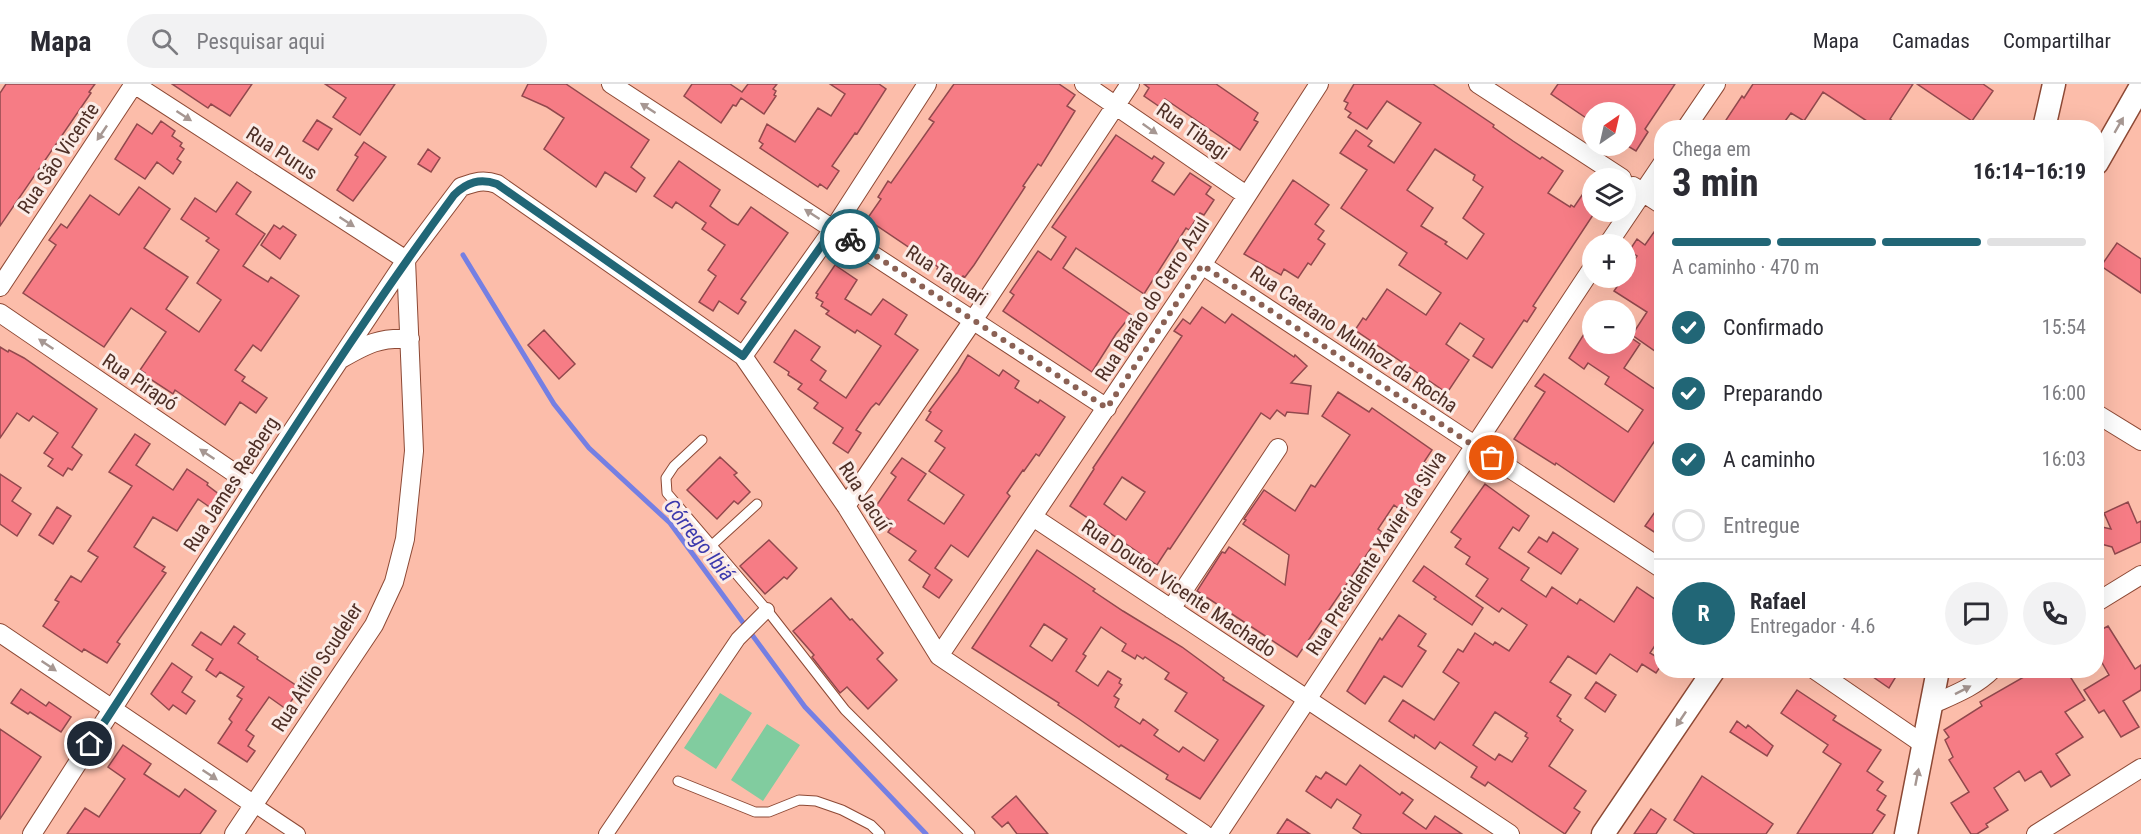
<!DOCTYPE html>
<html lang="pt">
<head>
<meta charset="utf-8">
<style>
  :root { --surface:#fff; --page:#f2f2f3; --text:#2b2b33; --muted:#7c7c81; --line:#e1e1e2; --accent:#216676 }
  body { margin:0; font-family:"Roboto Condensed",sans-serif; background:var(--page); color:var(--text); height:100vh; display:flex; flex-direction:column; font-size:22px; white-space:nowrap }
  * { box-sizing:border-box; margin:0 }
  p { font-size:20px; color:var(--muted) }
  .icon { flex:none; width:33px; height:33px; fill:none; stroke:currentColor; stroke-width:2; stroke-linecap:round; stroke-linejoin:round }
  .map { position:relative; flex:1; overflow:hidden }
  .panel { position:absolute; left:1654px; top:36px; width:450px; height:558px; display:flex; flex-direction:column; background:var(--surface); border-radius:24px; box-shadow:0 6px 24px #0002 }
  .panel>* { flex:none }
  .needle { width:39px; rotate:34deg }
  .controls { position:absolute; left:1582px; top:18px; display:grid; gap:12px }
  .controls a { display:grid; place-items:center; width:54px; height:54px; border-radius:50%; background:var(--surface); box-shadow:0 6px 24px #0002; font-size:30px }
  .pin { position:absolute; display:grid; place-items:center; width:51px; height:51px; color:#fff; margin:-26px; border:3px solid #fff; border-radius:50%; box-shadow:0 2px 6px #0007 }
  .courier { position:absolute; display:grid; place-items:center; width:60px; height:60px; margin:-30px; border:4px solid #216676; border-radius:50%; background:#fff; color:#222; box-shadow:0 2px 8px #0007 }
  .overview em { font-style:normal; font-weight:700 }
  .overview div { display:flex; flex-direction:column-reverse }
  .overview { display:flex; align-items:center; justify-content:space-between; height:102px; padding:0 18px }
  h1 { font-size:39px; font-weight:700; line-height:45px }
  .bar { display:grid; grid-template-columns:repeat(4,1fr); gap:9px 6px; align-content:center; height:72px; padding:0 18px }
  .bar i { height:8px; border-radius:4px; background:var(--line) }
  .bar .on { background:var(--accent) }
  .bar p { grid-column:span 4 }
  .line { display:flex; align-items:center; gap:15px; padding:0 18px; border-top:2px solid var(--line) }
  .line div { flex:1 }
  .round { display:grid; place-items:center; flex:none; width:63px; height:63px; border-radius:32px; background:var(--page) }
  ol { padding:0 18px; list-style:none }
  li { display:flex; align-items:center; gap:18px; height:66px }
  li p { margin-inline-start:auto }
  li .icon { padding:6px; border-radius:50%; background:var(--accent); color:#fff; stroke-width:4 }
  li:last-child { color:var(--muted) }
  li i { width:33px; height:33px; border:3px solid var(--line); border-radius:50% }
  header { display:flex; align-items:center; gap:36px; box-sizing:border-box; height:84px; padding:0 30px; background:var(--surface); border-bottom:2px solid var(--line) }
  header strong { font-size:28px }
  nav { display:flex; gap:33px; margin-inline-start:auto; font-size:21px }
  .search { width:420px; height:54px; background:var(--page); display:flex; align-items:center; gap:15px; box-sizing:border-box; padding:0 21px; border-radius:33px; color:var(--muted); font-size:22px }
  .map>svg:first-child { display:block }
  .green { fill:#81cc9f }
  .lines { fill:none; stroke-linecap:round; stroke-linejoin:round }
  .stream { stroke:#757fe3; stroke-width:5 }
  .building { fill:#f67c85; stroke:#91484d; stroke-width:1.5; fill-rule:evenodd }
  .service-casing { stroke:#8d4935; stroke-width:11 }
  .pedestrian-casing { stroke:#8d4935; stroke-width:16 }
  .minor-casing { stroke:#8d4935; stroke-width:20 }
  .tertiary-casing { stroke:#8d4935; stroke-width:25 }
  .service { stroke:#fff; stroke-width:9 }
  .pedestrian { stroke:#fff; stroke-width:14 }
  .minor { stroke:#fff; stroke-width:18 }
  .tertiary { stroke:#fff; stroke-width:22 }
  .oneway { fill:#a69792 }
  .done { stroke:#8b6154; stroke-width:6; stroke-dasharray:0 10.8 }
  .route { stroke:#216676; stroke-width:8 }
  .labels { text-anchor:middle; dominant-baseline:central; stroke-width:6; stroke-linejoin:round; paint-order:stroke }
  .street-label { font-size:20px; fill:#4e2f26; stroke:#fbebe6 }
  .water-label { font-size:21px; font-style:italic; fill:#3c39ad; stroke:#fbebe6 }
</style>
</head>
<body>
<header>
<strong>Mapa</strong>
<div class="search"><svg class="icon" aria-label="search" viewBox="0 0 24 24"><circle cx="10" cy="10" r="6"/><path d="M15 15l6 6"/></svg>Pesquisar aqui</div>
<nav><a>Mapa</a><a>Camadas</a><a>Compartilhar</a></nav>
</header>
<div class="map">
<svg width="2141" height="750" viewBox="0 0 2141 750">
  <rect width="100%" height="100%" fill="#fcbdaa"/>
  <path class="green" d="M720,609L752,629L716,685L684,664Z
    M767,640L800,661L763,717L731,696Z"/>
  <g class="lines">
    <path class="stream" d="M463,171L554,320L589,364L670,439L805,623L926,750"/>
  </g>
  <path class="building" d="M6,0H95L89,8L91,9L0,142V9Z
    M172,0H252L230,32L211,20L208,24Z
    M325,0H395L360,51L333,33L346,14Z
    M528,0H566L649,56L631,83L645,94L636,108L605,88L596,103L544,65L564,34L547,23L522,12Z
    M692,0H730L742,8L748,0H777L773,5L776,7L774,11L776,12L764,30L741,14L736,22L733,21L721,39L684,12Z
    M830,0H879L886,5L857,50L855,49L832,82L839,87L827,105L820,100L818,103L760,64L763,60L759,57L767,40L795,58L818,24L831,32L845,10Z
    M954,0H1059L1075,11L1067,22L1075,27L1041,82L1038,80L1023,102L1025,103L974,181L965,193L963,192L958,199L937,185L938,183L867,135L881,115L878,113L888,97L891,99L934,38L929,35Z
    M1144,0H1216L1258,29L1254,36L1258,38L1240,66L1165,15L1160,23L1144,12L1149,4Z
    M1354,0H1433L1494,41L1493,43L1513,57L1540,75L1542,73L1563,87L1548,109L1570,123L1571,121L1574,123L1593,95V131L1533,222L1536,224L1527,238L1524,236L1492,284L1473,272L1484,255L1460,239L1446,260L1469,276L1447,309L1355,246L1363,234L1366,236L1387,205L1426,231L1441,209L1399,181L1407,169L1341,124L1367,86L1340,69L1356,46L1372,57L1368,62L1394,79L1421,39L1387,17L1367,45L1348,33L1351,29L1345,25L1348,19L1344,17ZM1435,65L1475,91L1473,96L1483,103L1463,134L1484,150L1467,175L1445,160L1447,158L1421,142L1433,124L1407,106Z
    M1558,0H1675L1645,45L1648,48L1636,67L1626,61V28H1593L1592,38L1551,10Z
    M1753,0H1913L1890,35L1903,44H1863L1867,37L1823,8L1804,37L1791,29L1780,44H1737L1726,36L1742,12L1744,14Z
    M1917,0H1983L1993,7L1972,37Z
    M317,36L332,45L318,66L303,57Z
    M161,37L175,47L172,52L182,59L180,62L184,65L177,75L181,78L173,90L157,78L145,95L115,75L137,40L152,50Z
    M1116,51L1152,75L1154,72L1164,79L1152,97L1174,111L1190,89L1211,103L1206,110L1214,116L1204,131L1200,129L1189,146L1186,144L1144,210L1076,164L1063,184L1131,231L1116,250L1092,288L1003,227L1014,211L1010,208L1038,167L1051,176L1066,153L1052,143Z
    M364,58L386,73L353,117L337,106L358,73L355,71Z
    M428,65L440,74L431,88L418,80Z
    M679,77L720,106L710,122L732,138L738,141L751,123L788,149L741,215L746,218L738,230L719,217L713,227L699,218L716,192L708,186L725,161L702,145L706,139L676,118L672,124L654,112Z
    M1293,96L1329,121L1315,140L1324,147L1318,155L1325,160L1311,181L1308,179L1298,194L1284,185L1281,191L1244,170Z
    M237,98L251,108L236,130L265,150L243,182L268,198L271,193L299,212L261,267L253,261L235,286L245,293L242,297L267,314L256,329L240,318L225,341L175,306L173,310L144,291L145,289L140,286L166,248L131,224L104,263L23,209L56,161L49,156L61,140L67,144L90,111L119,131L139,103L170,125L144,164L188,193L166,225L199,248L221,216L197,199L219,166L206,157L209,154L181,135L195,114L216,128Z
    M274,141L280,145L283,142L296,151L280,175L261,161Z
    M1654,148L1662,154V272L1632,251L1647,228L1614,207L1623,194H1626V188L1637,172L1629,167L1637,155L1645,161Z
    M2117,159L2141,175V209L2101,182Z
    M835,181L857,196L845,215L871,231L883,215L907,231L895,250L918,266L879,321L876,319L871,324L856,346L861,349L848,369L833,359L843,344L814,324L818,319L798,305L802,300L788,291L789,288L774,278L795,246L820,263L811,276L826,287L820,296L846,314L881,262L857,246L855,249L826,230L829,227L821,222L823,218L816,214L818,210L816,209Z
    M1202,223L1225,239L1232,230L1294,273L1295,271L1307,282L1291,299L1311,302L1308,330L1287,328L1285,332L1277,326L1270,335L1261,329L1170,465L1168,464L1157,481L1070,422L1094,385L1093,384L1182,252L1174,247L1183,235L1190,240ZM1122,393L1145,408L1126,436L1104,420Z
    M544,246L575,280L559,295L528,261Z
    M1584,250L1593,256V260H1626L1627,251L1640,260L1624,284L1662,310V346L1614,418L1556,379L1555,381L1514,355L1545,308L1535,302L1544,290L1628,348L1643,326L1605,300L1609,293L1588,279L1584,285L1569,274Z
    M0,263L8,268L9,266L24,274L97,325L72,363L82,371L72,386L68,384L63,392L48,382L53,375L44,369L58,349L33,332L29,337L17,329L0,354Z
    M968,271L999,292L1003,286L1019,297L1015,304L1038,319L1040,316L1065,333L1039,372L1036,370L1024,387L1023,386L1007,409L1010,412L968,473L951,461L935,484L952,496L939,514L923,503L930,491L909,476L916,467L888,448L894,439L874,425L896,393L891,389L902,374L926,390L908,416L944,440L964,411L929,387L945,364L935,357L942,347L926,336L931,328L929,327L958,288Z
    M1338,308L1369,328L1372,324L1432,366L1424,378L1432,383L1403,428L1394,421L1378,445L1382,448L1297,573L1197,507L1222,468L1225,469L1229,463L1285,501L1289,471L1243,440L1246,436L1244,435L1264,406L1295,427L1311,401L1315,403L1350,351L1322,332Z
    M135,350L150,360L136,381L173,406L187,385L208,399L207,401L220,411L211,424L198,415L177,447L153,433L134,463L165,483L162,487L166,489L117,558L120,560L107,579L84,565L82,568L43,542L59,518L55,516L71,492L81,498L98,473L88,467L132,402L109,388Z
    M720,373L737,389L734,391L750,408L738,420L734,417L717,435L687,406Z
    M0,390L21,404L12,417L31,430L17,452L0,440Z
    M1485,400L1529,432L1519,447L1513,443L1499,464L1529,484L1521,496L1546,513L1552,503L1577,520L1580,515L1614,538L1637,503L1662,520V551L1650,569L1662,576V580L1656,589L1642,580L1637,588L1610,570L1596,590L1568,572L1550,598L1571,611L1557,632L1561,635L1560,637L1573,646L1549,682L1586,707L1574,724L1580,728L1565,750L1488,698L1485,702L1471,693L1477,683L1440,658L1435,665L1415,651L1414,654L1389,637L1403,616L1434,636L1459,599L1443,588L1458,565L1463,568L1475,549L1493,561L1495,558L1509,567L1527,541L1502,524L1499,528L1476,512L1488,495L1466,480L1470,473L1455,463L1461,455L1451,448ZM1495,628L1527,649L1525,652L1528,654L1512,678L1499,670L1495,676L1473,661Z
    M1662,418V453L1645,442Z
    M2128,418L2137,439L2141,437V458L2115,470L2112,463L2097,459V442L2111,445L2104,429Z
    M57,423L71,432L53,460L39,451Z
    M1553,448L1578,465L1561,490L1528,468L1539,453L1547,458Z
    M769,456L797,484L787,495L784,493L765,510L740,482Z
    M1037,466L1095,505L1093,507L1123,527L1182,563L1224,594L1223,596L1264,622L1200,715L1166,695L1168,691L1121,661L1119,663L1079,635L1058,621L1059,619L972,564ZM1044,540L1067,555L1052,577L1030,562ZM1101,543L1126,560L1122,567L1135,575L1137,571L1143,575L1145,573L1169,589L1165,595L1187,609L1175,627L1218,656L1204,677L1183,663L1179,668L1154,651L1158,646L1143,635L1140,640L1115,623L1119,615L1114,612L1122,601L1119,599L1121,595L1108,587L1098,602L1076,587L1086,572L1083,570Z
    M1424,482L1483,524L1472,541L1434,515L1436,513L1413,497Z
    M831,514L850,536L852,535L883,569L877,575L897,596L868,625L847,603L840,609L812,573L814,571L793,547Z
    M1399,531L1426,550L1418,562L1426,567L1402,603L1384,592L1365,620L1347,607L1380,554L1382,556Z
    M234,542L245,550L238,559L258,573L257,575L300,604L286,625L269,613L246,646L254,652L248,662L255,667L247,678L218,659L232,638L229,635L242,615L237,612L244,603L220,588L216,593L206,586L213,575L192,561L201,548L221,561Z
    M2108,542L2135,585L2141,581V606L2123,617L2139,643L2121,653L2104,626L2099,629L2084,606L2109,591L2097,570V548Z
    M172,579L192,593L182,608L195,617L186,630L173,621L169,626L151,610Z
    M1863,586H1900L1889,604Z
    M2036,586H2066L2085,616L2065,628L2083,653L2056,670L2070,691L2051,703L2041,687L2025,697L2019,687L1994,704L2008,726L1986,740L1988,743L1977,750H1971L1951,719L1969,708L1949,676L1953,673L1945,656L1949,653L1944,646L1982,622L1980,618Z
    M1596,598L1616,611L1605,628L1585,614Z
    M21,605L46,622L49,618L71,633L61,648L30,628L28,630L11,619Z
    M1797,606L1836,632L1833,636L1881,666L1867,687L1883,698L1877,706L1886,712L1877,726L1885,731L1872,750H1797L1841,680L1823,668L1828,661L1781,629Z
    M1737,637L1746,644L1748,641L1773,662L1767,672L1730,648Z
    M0,645L41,673L0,735Z
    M123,661L151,680L144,690L179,713L185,705L216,727L200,750H67L85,724L99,733L125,695L108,683Z
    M1360,681L1400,711L1402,708L1413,716L1403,729L1426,745L1435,732L1462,750H1362L1353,744L1361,731L1337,715L1331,724L1306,707L1316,692L1321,695L1326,688L1346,701Z
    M1702,692L1773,740L1766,750H1695L1674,736Z
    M1016,712L1048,750H1017L1008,738L1002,743L992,733Z
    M1651,725L1666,735L1656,750H1634Z
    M1287,735L1310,750H1277Z"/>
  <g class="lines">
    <defs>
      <path id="service" d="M702,356L674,382L666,394L667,409L767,526L845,626L970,750
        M712,461L757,420
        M678,697L755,728H769L799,716L816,717L842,726L871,741L880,750"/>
      <path id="pedestrian" d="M253,720L298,750
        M606,750L738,555L767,526"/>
      <path id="minor" d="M134,0L406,176
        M611,0L1107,324
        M1084,0L1246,111
        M1478,0L1622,94
        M1686,44L1716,0
        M1633,102L1662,121
        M1608,160L1662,80
        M1202,181L1662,485
        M0,203L134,0
        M0,229L255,403
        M743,272L834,144L927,0
        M341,275C367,260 380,253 410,255
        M2097,330L2141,357
        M846,422L974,235L1130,0
        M1033,433L1510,750
        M2097,518L2141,491
        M1171,525L1278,364
        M0,549L253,720
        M939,572L1202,181L1319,0
        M1815,586L1923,660
        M1931,621C1953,611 1975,603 1992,586
        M32,750L255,403L406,176L461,103C475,98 483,95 497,100L743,272L846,422L939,572L1204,750
        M234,750L374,541L394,498L405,455L414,367L406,176
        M1218,750L1593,183
        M2036,750L2141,684"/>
      <path id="tertiary" d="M2044,44L2054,0
        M2097,79L2141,2
        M1603,750L1714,586
        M1906,750L1938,586"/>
    </defs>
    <use href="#service" class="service-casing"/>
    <use href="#pedestrian" class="pedestrian-casing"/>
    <use href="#minor" class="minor-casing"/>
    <use href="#tertiary" class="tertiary-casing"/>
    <use href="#service" class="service"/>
    <use href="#pedestrian" class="pedestrian"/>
    <use href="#minor" class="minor"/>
    <use href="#tertiary" class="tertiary"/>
  </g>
  <defs><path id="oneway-solid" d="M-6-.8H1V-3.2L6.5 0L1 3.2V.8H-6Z" transform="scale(1.5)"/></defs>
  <g class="oneway">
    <use href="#oneway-solid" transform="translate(648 24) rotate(-147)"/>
    <use href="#oneway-solid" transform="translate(184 32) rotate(33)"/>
    <use href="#oneway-solid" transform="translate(2119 41) rotate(-60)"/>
    <use href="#oneway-solid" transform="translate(1150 45) rotate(35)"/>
    <use href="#oneway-solid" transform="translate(102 49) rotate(124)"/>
    <use href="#oneway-solid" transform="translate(812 130) rotate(-147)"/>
    <use href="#oneway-solid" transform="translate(347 138) rotate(33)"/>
    <use href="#oneway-solid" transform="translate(46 260) rotate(-146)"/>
    <use href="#oneway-solid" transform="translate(207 370) rotate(-146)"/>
    <use href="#oneway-solid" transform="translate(49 582) rotate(34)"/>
    <use href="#oneway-solid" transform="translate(1963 606) rotate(-27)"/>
    <use href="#oneway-solid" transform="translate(1681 635) rotate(124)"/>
    <use href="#oneway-solid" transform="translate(210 691) rotate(34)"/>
    <use href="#oneway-solid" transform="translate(1917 693) rotate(-79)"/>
  </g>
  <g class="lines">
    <path class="done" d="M850,155L1107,324L1202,181L1492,374"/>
    <path class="route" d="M90,660C211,477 324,288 454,111C467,98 480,94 497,100L743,272L834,144L850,155"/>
  </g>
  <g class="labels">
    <g class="street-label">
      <text transform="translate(1193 47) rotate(35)">Rua Tibagi</text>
      <text transform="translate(282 69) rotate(33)">Rua Purus</text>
      <text transform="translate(58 74) rotate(-56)">Rua São Vicente</text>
      <text transform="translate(947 191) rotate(33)">Rua Taquari</text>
      <text transform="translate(1152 215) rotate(-57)">Rua Barão do Cerro Azul</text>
      <text transform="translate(1354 255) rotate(34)">Rua Caetano Munhoz da Rocha</text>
      <text transform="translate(140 298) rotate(34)">Rua Pirapó</text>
      <text transform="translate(231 400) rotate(-57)">Rua James Reeberg</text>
      <text transform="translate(865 412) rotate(57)">Rua Jacuí</text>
      <text transform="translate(1376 469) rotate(-57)">Rua Presidente Xavier da Silva</text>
      <text transform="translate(1179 504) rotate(34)">Rua Doutor Vicente Machado</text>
      <text transform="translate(317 583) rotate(-57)">Rua Atílio Scudeler</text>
    </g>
    <g class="water-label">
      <text transform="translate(699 456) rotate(51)">Córrego Ibiá</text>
    </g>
  </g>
</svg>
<div class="controls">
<a><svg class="needle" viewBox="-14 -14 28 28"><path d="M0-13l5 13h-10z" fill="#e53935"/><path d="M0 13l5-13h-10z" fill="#7c7c81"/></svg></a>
<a><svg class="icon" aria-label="layers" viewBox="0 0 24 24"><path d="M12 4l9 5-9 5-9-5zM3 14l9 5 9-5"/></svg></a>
<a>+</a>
<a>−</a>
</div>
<div class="pin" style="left:1492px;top:374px;background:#ea580c"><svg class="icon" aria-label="bag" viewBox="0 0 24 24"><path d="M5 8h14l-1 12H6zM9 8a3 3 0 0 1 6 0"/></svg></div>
<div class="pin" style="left:90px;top:660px;background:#1f2937"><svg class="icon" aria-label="home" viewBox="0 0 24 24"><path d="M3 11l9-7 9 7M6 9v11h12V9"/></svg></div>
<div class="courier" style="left:850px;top:155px"><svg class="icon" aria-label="bike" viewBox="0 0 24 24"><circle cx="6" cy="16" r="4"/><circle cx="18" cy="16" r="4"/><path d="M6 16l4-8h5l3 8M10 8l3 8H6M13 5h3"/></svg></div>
<section class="panel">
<div class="overview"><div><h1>3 min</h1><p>Chega em</p></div><em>16:14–16:19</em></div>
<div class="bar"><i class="on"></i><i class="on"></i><i class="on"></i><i></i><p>A caminho · 470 m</p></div>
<ol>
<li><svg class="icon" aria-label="check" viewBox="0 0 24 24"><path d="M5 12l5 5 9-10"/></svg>Confirmado<p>15:54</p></li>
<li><svg class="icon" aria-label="check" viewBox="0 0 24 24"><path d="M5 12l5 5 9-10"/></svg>Preparando<p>16:00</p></li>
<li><svg class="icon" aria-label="check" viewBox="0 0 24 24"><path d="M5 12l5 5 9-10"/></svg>A caminho<p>16:03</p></li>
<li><i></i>Entregue</li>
</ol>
<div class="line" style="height:108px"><b class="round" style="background:var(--accent);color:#fff">R</b><div><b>Rafael</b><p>Entregador · 4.6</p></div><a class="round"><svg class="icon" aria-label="chat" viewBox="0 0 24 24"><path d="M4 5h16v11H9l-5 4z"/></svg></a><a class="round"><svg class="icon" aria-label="phone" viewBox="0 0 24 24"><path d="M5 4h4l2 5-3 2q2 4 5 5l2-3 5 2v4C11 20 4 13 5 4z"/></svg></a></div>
</section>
</div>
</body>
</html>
